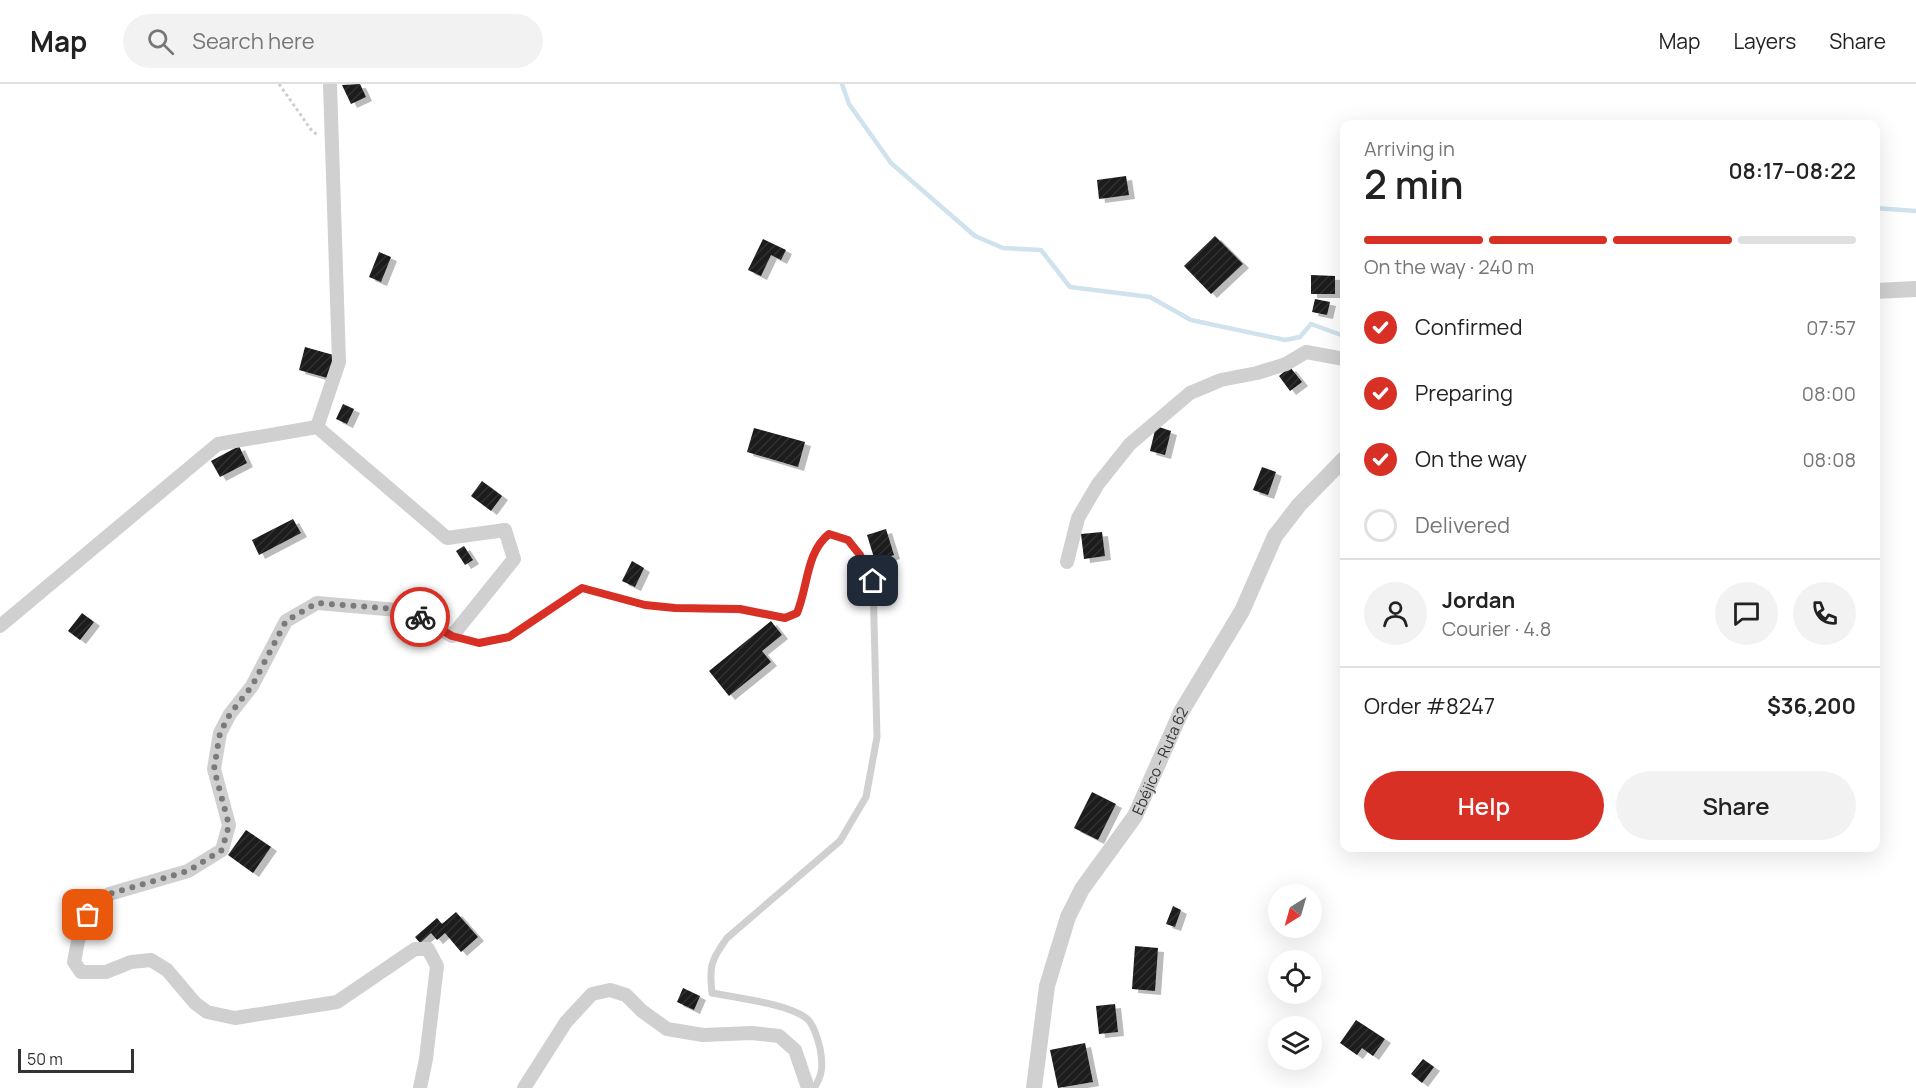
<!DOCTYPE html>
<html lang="en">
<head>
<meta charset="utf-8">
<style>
  :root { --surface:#fff; --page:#f2f2f2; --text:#222; --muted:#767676; --line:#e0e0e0; --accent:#d93025 }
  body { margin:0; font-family:Manrope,sans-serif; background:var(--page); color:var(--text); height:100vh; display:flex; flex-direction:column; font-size:22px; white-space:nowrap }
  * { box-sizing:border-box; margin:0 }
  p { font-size:20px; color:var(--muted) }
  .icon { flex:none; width:33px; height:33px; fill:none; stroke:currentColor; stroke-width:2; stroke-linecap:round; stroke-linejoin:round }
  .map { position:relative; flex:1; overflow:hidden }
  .drawer { position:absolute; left:1340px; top:36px; width:540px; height:732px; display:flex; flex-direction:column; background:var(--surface); border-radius:12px; box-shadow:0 6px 24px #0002 }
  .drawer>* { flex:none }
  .needle { width:39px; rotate:217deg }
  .controls { position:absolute; left:1268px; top:800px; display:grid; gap:12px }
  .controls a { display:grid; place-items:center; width:54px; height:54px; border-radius:50%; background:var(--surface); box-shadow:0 6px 24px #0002; font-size:30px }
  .scale { position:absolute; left:18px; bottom:15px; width:116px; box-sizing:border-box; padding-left:6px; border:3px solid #333; border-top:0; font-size:16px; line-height:21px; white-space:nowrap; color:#333; -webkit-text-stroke:4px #fff; paint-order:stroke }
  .pin { position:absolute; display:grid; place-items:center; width:51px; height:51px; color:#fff; margin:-26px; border-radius:12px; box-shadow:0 3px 9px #0006 }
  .courier { position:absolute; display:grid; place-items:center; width:60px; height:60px; margin:-30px; border:4px solid #d93025; border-radius:50%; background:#fff; color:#222; box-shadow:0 2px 8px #0007 }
  .head em { font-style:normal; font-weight:600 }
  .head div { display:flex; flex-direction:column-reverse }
  .head { display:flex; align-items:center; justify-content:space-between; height:102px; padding:0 24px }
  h1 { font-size:39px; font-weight:600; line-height:45px }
  .bar { display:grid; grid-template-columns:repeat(4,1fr); gap:9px 6px; align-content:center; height:72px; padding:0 24px }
  .bar i { height:8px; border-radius:4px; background:var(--line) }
  .bar .selected { background:var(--accent) }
  .bar p { grid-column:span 4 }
  .line { display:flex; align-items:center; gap:15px; padding:0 24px; border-top:2px solid var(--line) }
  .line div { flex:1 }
  .round { display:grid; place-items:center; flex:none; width:63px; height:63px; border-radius:32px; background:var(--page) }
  ol { padding:0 24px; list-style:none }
  li { display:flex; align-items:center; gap:18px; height:66px }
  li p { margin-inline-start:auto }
  li .icon { padding:6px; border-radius:50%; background:var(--accent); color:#fff; stroke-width:4 }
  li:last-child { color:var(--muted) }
  li i { width:33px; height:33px; border:3px solid var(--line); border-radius:50% }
  .action { display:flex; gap:12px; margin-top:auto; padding:12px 24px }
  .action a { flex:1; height:69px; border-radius:36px; background:var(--accent); color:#fff; font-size:24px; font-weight:600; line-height:69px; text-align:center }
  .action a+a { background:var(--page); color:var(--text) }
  header { display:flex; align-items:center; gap:36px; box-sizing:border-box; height:84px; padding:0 30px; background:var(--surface); border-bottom:2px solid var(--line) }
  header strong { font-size:28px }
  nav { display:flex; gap:33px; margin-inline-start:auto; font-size:21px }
  .search { width:420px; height:54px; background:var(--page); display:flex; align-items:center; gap:15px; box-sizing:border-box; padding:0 21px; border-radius:33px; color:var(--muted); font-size:22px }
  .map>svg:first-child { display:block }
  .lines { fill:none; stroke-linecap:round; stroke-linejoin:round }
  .stream { stroke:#cfe2ee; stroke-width:4.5 }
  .building { fill:url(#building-hatch); filter:url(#shadow) }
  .path { stroke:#cdcdcd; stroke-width:3; stroke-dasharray:3 3; stroke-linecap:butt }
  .service { stroke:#d0d0d0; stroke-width:7 }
  .minor { stroke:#d0d0d0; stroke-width:14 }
  .tertiary { stroke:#d0d0d0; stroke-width:16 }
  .done { stroke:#7a7a7a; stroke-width:6; stroke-dasharray:0 10.8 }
  .route { stroke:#d93025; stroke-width:8 }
  .labels { text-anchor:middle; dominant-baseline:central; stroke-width:6; stroke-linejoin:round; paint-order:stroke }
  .street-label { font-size:15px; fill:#333; stroke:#fff }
</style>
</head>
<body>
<header>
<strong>Map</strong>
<div class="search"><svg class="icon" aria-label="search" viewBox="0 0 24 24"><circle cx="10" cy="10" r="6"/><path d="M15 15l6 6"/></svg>Search here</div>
<nav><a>Map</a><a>Layers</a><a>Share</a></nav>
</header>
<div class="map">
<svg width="1916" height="1004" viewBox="0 0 1916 1004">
  <defs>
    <pattern id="building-hatch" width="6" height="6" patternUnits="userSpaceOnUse" patternTransform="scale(1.5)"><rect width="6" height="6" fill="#1a1a1a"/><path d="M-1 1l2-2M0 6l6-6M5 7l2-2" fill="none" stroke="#333"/></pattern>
    <filter id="shadow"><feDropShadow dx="6" dy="4" stdDeviation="0" flood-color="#0004"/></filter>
  </defs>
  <rect width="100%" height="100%" fill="#fff"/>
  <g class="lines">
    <path class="stream" d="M842,0L849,20L891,79L975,152L1003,164L1041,166L1070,203L1150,213L1191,236L1285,256L1300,253L1311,240L1344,252
      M1875,124L1916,127"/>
  </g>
  <path class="building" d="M360,0L366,13L351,20L342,1Z
    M1126,92L1129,111L1099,115L1097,96Z
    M1215,152L1243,180L1211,210L1184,182Z
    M763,155L786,166L781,176L771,171L761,192L748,186Z
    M379,168L391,173L381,198L369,193Z
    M1311,191L1335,192V210H1311Z
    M1315,215L1330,218L1327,231L1312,228Z
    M305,263L337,272L331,295L299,286Z
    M1290,283L1302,298L1290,307L1279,292Z
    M343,320L354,325L347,340L336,335Z
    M1156,342L1171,347L1165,371L1150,367Z
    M754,344L805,358L798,383L747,368Z
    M239,362L247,379L220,393L211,377Z
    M1262,383L1276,388L1268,411L1253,406Z
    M482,397L502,412L491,427L471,412Z
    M293,435L301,449L259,471L252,456Z
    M886,445L894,471L875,477L867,451Z
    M1102,448L1105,472L1084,475L1081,450Z
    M464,462L473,476L465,481L456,467Z
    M632,477L644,484L635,503L622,497Z
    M82,529L94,538L80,556L68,547Z
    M771,537L782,551L762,567L771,578L729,612L709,587Z
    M1092,708L1116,720L1098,756L1074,744Z
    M246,746L271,763L253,789L228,771Z
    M1173,822L1181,826L1175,843L1166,840Z
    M456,828L478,853L461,868L445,849L437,856L431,849L420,859L415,853L437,834L442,840Z
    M1135,862L1158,864L1155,907L1132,905Z
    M683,904L700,912L694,926L677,918Z
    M1115,920L1118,948L1099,950L1096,922Z
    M1356,936L1385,955L1373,972L1362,964L1357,971L1340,959Z
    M1085,959L1093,998L1058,1004L1050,966Z
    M1423,975L1434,983L1422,999L1411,990Z"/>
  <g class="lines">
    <path class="path" d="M279,0L312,47L318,51"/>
    <path class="service" d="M452,552L479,559L509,553L582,504L645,521L675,524L740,526L785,534L797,529C808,504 806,468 829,450L848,456L860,471L873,497L877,653L866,713L840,757L727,854C711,876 709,882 712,909C733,913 798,921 810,938C815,945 818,956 820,964C823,980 823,991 814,1004"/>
    <path class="minor" d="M330,0L339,278L317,343L447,454L505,446L514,475L452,552L409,527L317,519L286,537L252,602L230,630L220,649L214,685L229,741L222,766L188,787L109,810L88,832L78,857L74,878L81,888H106L131,878L151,876L167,886L195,919L207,928L235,934L337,918L415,865H428L437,882L426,975L420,1004
      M1067,478L1078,434L1098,400L1130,360L1190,309L1221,296L1257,289L1286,280L1306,268L1344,275
      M0,542L218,360L317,343
      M524,1004L566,938L592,910L610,906L626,911L642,927L667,945L703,951L752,949L779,952L795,966L808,1004"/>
    <g class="tertiary">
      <path d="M1875,207L1916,205"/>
      <path id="s1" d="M1034,1004L1047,902L1068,833L1082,805L1135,732L1181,628L1242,527L1275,452L1299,421L1344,375"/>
    </g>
  </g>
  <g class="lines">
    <path class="done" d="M88,831L109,810L188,787L222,766L229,741L214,685L220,649L230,630L252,602L286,537L317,519L409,526L420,533"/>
    <path class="route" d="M420,533L452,552L479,559L509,553L582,504L645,521L675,524L740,525L785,534L797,529C808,503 806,468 829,450L848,456L860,471L873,497"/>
  </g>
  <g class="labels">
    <g class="street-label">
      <text stroke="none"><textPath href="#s1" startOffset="357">Ebéjico - Ruta 62</textPath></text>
    </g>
  </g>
</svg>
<div class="controls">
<a><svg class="needle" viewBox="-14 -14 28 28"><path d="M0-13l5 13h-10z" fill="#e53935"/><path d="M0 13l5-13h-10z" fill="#767676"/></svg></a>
<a><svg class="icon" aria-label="locate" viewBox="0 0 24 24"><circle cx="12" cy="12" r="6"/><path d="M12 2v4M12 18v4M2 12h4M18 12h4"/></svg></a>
<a><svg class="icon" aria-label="layers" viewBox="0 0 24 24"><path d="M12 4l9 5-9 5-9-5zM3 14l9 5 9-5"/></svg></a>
</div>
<div class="scale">50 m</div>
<div class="pin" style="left:88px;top:831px;background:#ea580c"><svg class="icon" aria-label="bag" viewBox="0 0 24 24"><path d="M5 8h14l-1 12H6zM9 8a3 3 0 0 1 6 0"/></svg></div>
<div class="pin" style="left:873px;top:497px;background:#1f2937"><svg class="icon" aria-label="home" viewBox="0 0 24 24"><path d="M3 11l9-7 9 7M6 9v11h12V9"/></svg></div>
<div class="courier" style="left:420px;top:533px"><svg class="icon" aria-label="bike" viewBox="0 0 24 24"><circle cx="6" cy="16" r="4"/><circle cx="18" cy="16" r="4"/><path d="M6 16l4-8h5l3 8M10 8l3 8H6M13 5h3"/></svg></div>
<section class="drawer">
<div class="head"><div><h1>2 min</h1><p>Arriving in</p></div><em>08:17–08:22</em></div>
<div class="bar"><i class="selected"></i><i class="selected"></i><i class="selected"></i><i></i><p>On the way · 240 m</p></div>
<ol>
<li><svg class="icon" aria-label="check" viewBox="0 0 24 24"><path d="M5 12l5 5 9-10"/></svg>Confirmed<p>07:57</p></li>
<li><svg class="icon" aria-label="check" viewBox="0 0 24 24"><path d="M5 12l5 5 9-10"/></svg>Preparing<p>08:00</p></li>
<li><svg class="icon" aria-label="check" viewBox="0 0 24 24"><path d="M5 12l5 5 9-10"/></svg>On the way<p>08:08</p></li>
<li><i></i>Delivered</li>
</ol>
<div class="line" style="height:108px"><a class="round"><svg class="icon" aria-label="person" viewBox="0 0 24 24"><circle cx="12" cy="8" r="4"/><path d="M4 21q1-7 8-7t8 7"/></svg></a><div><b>Jordan</b><p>Courier · 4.8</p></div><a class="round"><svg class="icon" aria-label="chat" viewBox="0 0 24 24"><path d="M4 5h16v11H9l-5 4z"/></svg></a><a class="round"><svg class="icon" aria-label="phone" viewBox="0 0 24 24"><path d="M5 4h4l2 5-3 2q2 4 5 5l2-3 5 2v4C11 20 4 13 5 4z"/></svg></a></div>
<div class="line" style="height:78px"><div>Order #8247</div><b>$36,200</b></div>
<div class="action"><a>Help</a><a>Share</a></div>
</section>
</div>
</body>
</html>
